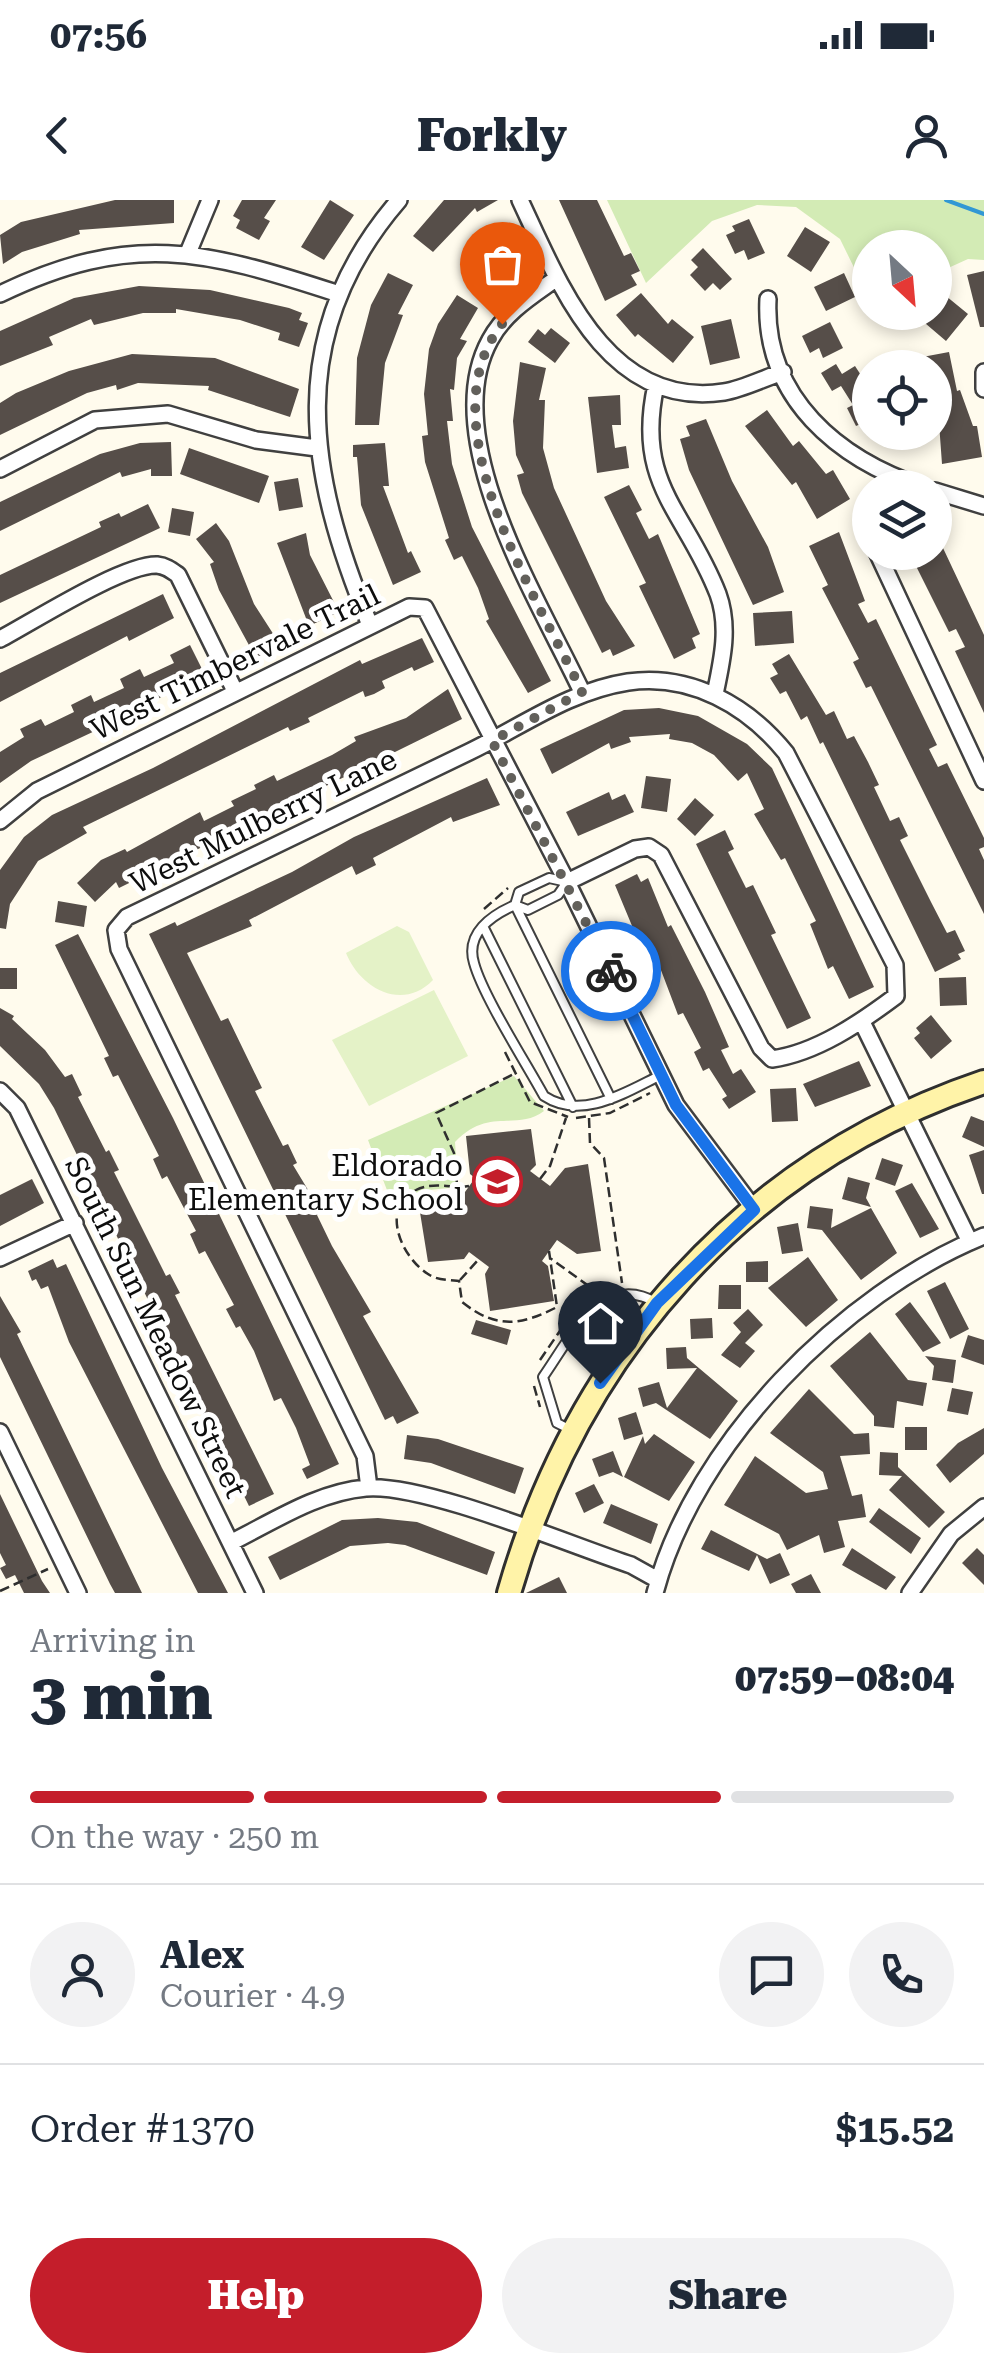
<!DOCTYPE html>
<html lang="en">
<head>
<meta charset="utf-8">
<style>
  :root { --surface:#fff; --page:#f2f2f3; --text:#1f2937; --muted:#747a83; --line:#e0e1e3; --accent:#c41e2b }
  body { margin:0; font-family:"Roboto Serif",serif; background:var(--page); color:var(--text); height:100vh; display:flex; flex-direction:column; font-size:38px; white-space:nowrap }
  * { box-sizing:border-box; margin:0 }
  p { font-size:32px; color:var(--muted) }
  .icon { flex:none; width:55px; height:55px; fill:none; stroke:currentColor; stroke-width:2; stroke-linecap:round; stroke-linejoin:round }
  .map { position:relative; height:1393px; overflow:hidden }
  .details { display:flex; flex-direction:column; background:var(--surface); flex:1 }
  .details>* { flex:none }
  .needle { width:65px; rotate:154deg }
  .controls { position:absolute; left:852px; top:30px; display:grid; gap:20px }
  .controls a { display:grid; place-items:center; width:100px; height:100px; border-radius:50%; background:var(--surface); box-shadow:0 5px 15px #0003; font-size:50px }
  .pin { position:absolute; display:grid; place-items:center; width:85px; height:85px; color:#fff; margin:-102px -42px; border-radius:50% 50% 50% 0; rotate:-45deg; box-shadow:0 0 10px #0007 }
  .pin .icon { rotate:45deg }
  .courier { position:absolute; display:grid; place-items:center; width:100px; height:100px; margin:-50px; border:8px solid #1a73e8; border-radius:50%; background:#fff; color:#222; box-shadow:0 2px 12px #0007 }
  .summary em { font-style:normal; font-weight:800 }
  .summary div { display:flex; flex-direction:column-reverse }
  .summary { display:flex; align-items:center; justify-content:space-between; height:170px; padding:0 30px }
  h1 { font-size:65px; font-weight:800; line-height:75px }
  .bar { display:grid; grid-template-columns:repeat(4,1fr); gap:15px 10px; align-content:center; height:120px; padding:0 30px }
  .bar i { height:12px; border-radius:8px; background:var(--line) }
  .bar .selected { background:var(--accent) }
  .bar p { grid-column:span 4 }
  .line { display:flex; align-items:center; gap:25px; padding:0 30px; border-top:2px solid var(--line) }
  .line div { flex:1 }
  .round { display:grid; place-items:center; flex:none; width:105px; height:105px; border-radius:52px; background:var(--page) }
  .cta { display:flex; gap:20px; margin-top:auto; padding:20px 30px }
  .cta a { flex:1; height:115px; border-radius:60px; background:var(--accent); color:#fff; font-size:40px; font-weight:800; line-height:115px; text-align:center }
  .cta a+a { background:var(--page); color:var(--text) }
  .status { display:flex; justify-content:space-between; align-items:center; height:70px; padding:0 50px; background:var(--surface); direction:ltr }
  .status svg { height:28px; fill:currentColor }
  header { display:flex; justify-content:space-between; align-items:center; height:130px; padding:0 30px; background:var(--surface); font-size:45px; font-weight:800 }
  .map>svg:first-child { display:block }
  .green { fill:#d3ebb5 }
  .pitch { fill:#e4f2c7 }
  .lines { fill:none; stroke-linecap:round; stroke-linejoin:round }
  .stream { stroke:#3298d4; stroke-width:4 }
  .building { fill:#564e49 }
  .lane-casing { stroke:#404040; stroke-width:12 }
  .street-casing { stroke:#404040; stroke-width:20 }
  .secondary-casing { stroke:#2f2f2f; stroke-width:28 }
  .path { stroke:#2f2f2f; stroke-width:2.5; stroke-dasharray:10 5; stroke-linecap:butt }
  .lane { stroke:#fff; stroke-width:8 }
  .street { stroke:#fff; stroke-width:15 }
  .secondary { stroke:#fff3a8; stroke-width:22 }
  .done { stroke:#62605b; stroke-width:10; stroke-dasharray:0 18 }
  .route { stroke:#1a73e8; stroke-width:12 }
  .labels { text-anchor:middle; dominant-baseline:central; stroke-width:10; stroke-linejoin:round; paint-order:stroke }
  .street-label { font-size:30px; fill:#0d0d0d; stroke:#fff }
  .poi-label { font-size:30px; fill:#0d0d0d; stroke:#fff; text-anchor:end }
</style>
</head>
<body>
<div class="status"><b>07:56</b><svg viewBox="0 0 49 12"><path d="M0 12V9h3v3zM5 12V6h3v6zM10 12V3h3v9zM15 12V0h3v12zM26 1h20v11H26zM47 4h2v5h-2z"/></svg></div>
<header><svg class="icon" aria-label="back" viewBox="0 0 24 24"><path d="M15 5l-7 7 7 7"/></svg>Forkly<svg class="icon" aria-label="person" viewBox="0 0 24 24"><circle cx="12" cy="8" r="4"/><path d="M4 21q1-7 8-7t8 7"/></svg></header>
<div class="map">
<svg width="984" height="1393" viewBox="0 0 984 1393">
  <rect width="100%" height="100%" fill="#fffbed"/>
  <path class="green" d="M607,0H984V60L968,59L935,74V48H870V100L840,39L796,7L757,5L712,21L646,83Z
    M514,876L544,911C516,932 489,906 455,942L458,987L419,991L396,1014L368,940Z"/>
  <path class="pitch" d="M397,726L409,732L433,780C402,812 360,788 346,753Z
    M434,790L468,856L369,906L332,840Z"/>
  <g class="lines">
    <path class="stream" d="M946,0L984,14"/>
  </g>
  <path class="building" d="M115,0H174V23L79,30L80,34L22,52L3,64L0,35L21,22Z
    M242,0H276L264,18L270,21L259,40L236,28L240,20L233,16Z
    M330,0L354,15L324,60L301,47Z
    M444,0H498L477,12L475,8L433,52L413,36Z
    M559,0H597L624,56L631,53L640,71L631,75L637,85L605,101Z
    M749,19L765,53L748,60L744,50L735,54L726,35L735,31L732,26Z
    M805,27L830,42L811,72L787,56Z
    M506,35L527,56L488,98L469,80Z
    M703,48L732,79L720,90L713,83L705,91L690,75L698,67L691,60Z
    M984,71V127H980L967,75Z
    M388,73L413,85L398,114L403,115L385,163L379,225H355L357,158L371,105Z
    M844,73L855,97L826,111L814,87Z
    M139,86L210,90L289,108L302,113L299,120L308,123L299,147L278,140L280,133L240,120L176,109V113H143L94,125L91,119L49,137L53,145L0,166V131L74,98Z
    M935,87L968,114L946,141L912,112H935Z
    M641,93L668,124L672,119L694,137L673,163L638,134L635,137L616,115Z
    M457,95L478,108L460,139L467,141L457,158L454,190L450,189L453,221H447L452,264L472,327L551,481L528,493L486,421L489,419L478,388L462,356L454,360L445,340L449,338L425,262L422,236L428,235L424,194L429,149L438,124Z
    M731,119L740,158L710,165L701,126Z
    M830,122L843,148L823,158L819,148L810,153L802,136Z
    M551,128L570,143L555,163L528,142L538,129L545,135Z
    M949,152L957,191L960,190L973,226H977L982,257L942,264L935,168H919L917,158Z
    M132,154L215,158L299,189L290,217L208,190L209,186L138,183L117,190L116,185L87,193L0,235V203L16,193L69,171Z
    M520,162L546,168L539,200H545L543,248L554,288L606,401L635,446L613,456L610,449L602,453L522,293L517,275L524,273L516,255L513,221Z
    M836,164L842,174L855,166L870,189V220L856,226L847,208L853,205L841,186L832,191L821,173Z
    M620,195L621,225H612L615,248L626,246L629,268L597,273L588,197Z
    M767,210L793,246L799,241L826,274L833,270L850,299L817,319L796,282L792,285L745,226Z
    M706,219L732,281L768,347L784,392L753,405L689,270L680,239L690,236L686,226Z
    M171,242L172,276H151V269L122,277L120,272L0,331V302L100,254L140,243Z
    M385,243L389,286H383L408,353L411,351L421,372L393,385L361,305L357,257H353V245Z
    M189,248L269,276L259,303L180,274Z
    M298,278L303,307L279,311L274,282Z
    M629,285L642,310L636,313L649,339L658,334L700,434L692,438L696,448L674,459L639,386L646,383L604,297Z
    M148,304L160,328L0,403V375L101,327L99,322L119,313L121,317Z
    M172,308L194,312L190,336L168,332Z
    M216,323L229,341L254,404L281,446L256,458L219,390L210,364L214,362L196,339Z
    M935,331L984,435V513L955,451L965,447L956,429L949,432L909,352H935Z
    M839,332L865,401L858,404L868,423L876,419L937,545L929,549L938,567L947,563L984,638V647L979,649L984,660V714L871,486L866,488L853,462L859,459L822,388L828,385L809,346Z
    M306,333L310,355L339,412L309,426L277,343Z
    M163,394L174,418L129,441L127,436L0,502V473Z
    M792,411L794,443L755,446L753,413Z
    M422,438L434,462L414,471L412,467L382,481L385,488L374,494L365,497L363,491L308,518L310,522L290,531L288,527L83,627L87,633L38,661L10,704L6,729L0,728V670L24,637L52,615L153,568L360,460L362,464Z
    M190,445L204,473L131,514L31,561L0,583V552L24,537L20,529L41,519L45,526L74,512L71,505L91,495L94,502L124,488L120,479L140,469L144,477L174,463L170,455Z
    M789,454L826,515L834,511L847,539L854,536L868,562L879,585L874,587L890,621L899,617L908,636L900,640L931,702L947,733L955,730L965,751L958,754L961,759L935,772L823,542L820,544L807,516L801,520L786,491L780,494L770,478L778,474L772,464Z
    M448,489L462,519L119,688L116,682L95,702L77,683L101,660L125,649L127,652L200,612L204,621L234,606L231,601L256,589L254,585L274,575L277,581L332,555L356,541L354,537L406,518Z
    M659,508L698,516L747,544L772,568L874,787L849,799L833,766L828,769L810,724L816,721L785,658L781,660L754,614L764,609L747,573L738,581L714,555L692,543L669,539L670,534L629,537L631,542L611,549L609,543L552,574L540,549L624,510Z
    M646,576L671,579L667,612L641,608Z
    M487,578L500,605L453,622L451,617L373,658L376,665L356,675L352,666L249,720L252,726L187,753L221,821L228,818L262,888L255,891L283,946L288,944L297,963L293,965L322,1013L317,1015L332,1046L371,1112L363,1116L419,1213L397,1224L393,1216L385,1220L149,734L175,722L177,726L292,672L354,637Z
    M609,592L612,600L625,594L634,612L578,636L566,612Z
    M695,598L714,615L695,636L677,619Z
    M725,630L734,649L728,652L746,688L753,685L776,733L771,735L811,818L787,829L696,644Z
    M637,674L641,682L648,678L668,727L671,725L705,792L729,847L721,850L733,874L741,869L756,892L729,909L722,899L727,896L709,868L703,871L694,852L701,848L683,813L678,815L656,757L652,759L639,731L635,733L615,685Z
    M58,701L87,706L84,727L55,722Z
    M78,734L173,918L339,1264L307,1279L302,1269L310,1265L296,1228L281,1198L274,1201L254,1151L240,1126L236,1128L226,1109L234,1105L205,1051L199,1054L190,1034L196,1031L167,976L162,979L153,959L159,956L118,875L113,877L104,858L109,856L55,745Z
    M0,768H17V789H0Z
    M966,777L967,805L940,806L939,778Z
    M0,808L14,816L12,819L45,850L65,877L72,874L82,895L78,897L106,952L109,950L119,970L114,972L166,1076L170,1074L180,1093L175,1095L274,1294L249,1306L54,908L39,884L0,846Z
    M931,815L952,841L931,859L914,838L920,833L916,828Z
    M859,861L871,886L815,907L803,884Z
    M796,888L798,921L772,922L770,889Z
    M971,916L984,921V947L962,937Z
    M531,929L536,965L530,971L550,986L565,968L588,964L601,1051L577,1054L557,1040L542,1061L548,1066L554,1101L490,1111L485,1074L489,1067L469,1052L464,1059L428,1062L418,1000L465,992L475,978L470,974L466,936Z
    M984,950V994H982L969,955Z
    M882,958L903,965L895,986L875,979Z
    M848,977L870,983L866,998L871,1007L842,999Z
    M32,979L44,1003L0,1026V995Z
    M912,983L939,1029L920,1038L895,991Z
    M810,1006L833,1009L831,1028L871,1008L897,1053L861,1080L822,1030L807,1028Z
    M798,1023L803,1051L782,1054L777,1027Z
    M808,1057L838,1100L806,1127L768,1088Z
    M53,1059L57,1068L66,1064L162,1268L228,1393H198L69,1142L48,1086L41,1089L36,1079L32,1081L28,1071Z
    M768,1061V1082H746V1062Z
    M945,1082L969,1129L950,1139L927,1091Z
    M719,1085H741V1109H718Z
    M0,1096L21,1132L17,1134L142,1393H115L110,1384L0,1157Z
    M910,1102L941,1143L923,1152L895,1114Z
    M748,1109L763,1125L745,1143L755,1151L740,1168L721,1155L741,1132L733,1123Z
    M712,1118L713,1138L691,1139L690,1119Z
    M476,1120L511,1130L507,1145L471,1134Z
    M870,1132L908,1180L927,1183L923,1206L897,1201L894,1228L874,1226V1216L830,1166Z
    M968,1135L984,1140V1165L961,1157Z
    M686,1147L687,1158L738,1201L710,1239L656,1203L643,1207L638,1188L659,1182L667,1208L697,1168L667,1169L666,1148Z
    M925,1156L956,1160L953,1183L932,1180L934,1166Z
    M952,1188L973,1192L968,1215L947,1211Z
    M809,1189L854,1234L869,1233L870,1254L840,1256L852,1296L862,1294L866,1317L838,1321L845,1347L824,1353L819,1335L787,1350L779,1334L724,1305L755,1256L806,1293L828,1289L823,1272L770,1233Z
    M636,1212L643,1234L624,1240L618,1218Z
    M905,1227H927V1250H905Z
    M984,1228V1254L950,1283L936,1265L958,1243Z
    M654,1234L695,1262L669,1301L624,1277L643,1236L645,1244Z
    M407,1235L438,1239L524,1268L515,1294L431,1263L404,1259Z
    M613,1251L623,1277L613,1272L599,1277L592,1259Z
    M880,1252L898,1253V1267L945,1312L929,1328L889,1290L902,1276L879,1275Z
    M594,1284L604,1303L584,1313L575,1293Z
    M0,1294L42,1381L50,1393H24L15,1375L6,1379L0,1368L6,1365L0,1353Z
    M611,1304L658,1324L651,1344L603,1323Z
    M879,1308L921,1338L911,1354L869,1322Z
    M378,1318L417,1322L495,1352L487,1375L405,1345L388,1343L350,1346L280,1380L268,1357L342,1320Z
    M711,1330L767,1359L780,1353L790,1375L770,1384L757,1355L749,1371L701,1349Z
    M852,1348L896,1377L886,1390L842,1365Z
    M977,1348L984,1355V1385L962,1363Z
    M811,1374L821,1393H796L791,1384Z
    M559,1377L567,1393H526Z"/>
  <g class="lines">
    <defs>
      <path id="lane" d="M483,726L573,907
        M611,899L515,705L519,692L549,678L567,682L558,695L528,710L515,705C492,715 465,733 474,763C483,796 526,863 544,896C582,921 626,892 661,875
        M571,1230L557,1223L543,1177C570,1139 601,1070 657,1103"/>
      <path id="street" d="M520,0C559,83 607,210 724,192C743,189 764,178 783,172
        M188,53L210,0
        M557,78C532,96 505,112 490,140C436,238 540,402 582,492
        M0,94C131,31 204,50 336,93
        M768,99C763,198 839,260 925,288
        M984,172V189
        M656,185C634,285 686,311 718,394C730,427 722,461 715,494
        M0,269L95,220L168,214L256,240L317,248
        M935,291L984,306
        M877,352L984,581
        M370,425C307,273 283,134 399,0
        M0,439C34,421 123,364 157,365C166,366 171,370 178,375L235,491
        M0,621L37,591L409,407L425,408L567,682L676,905L754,1009
        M862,822L970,1042
        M0,891L17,908L255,1393
        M0,1058L75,1023
        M0,1232L78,1393
        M369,1288L365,1256L119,749L116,730L127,717C241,662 355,607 469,552C521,527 569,491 628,482C691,473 748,506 786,553L895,765L896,796C860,823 816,853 772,859L761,848L661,655L649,647L635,649L567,682
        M232,1342C274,1321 318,1292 366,1288C424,1283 570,1345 631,1365L658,1380
        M655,1393C694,1244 843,1093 984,1036
        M910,1393L951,1334L984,1307"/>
      <path id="secondary" d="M509,1393C578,1152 743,963 984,882"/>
    </defs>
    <use href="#lane" class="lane-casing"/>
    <use href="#street" class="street-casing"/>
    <use href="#secondary" class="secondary-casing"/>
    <path class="path" d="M484,709L508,688
      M505,852L530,902L568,917
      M576,918L610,913L650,893
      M589,918L590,943L604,958L622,1083
      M540,979L550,966L566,918
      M457,984L454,953L436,913L514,874
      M469,986C455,989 433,981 416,990C379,1008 402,1058 428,1074C436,1080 449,1080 459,1081L462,1102C496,1129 520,1126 557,1107L550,1058
      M549,1051L550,1058L590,1087
      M460,1080L479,1059
      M540,1160L590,1087H609
      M534,1186L540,1207
      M0,1391L48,1369"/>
    <use href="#lane" class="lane"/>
    <use href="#street" class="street"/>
    <use href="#secondary" class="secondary"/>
  </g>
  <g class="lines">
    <path class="done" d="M502,124C424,223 537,397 582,492L492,541L611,771"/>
    <path class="route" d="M600,1183L657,1103L754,1010L676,905L611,771"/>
  </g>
  <defs>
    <symbol id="school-ring" viewBox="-11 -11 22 22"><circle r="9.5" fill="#fff" stroke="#c41e2b" stroke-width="1.5"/><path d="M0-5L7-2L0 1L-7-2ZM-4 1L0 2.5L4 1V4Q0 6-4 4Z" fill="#c41e2b"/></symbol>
  </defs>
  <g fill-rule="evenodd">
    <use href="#school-ring" x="470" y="954" width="55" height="55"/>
  </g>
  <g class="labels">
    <g class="street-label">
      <text transform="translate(235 462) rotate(-26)">West Timbervale Trail</text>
      <text transform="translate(263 621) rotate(-26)">West Mulberry Lane</text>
      <text transform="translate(156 1127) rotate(64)">South Sun Meadow Street</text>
    </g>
    <g class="poi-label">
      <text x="463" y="965">Eldorado<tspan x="463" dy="34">Elementary School</tspan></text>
    </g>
  </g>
</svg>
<div class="controls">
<a><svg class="needle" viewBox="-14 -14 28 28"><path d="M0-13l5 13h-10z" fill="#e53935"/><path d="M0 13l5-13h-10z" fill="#747a83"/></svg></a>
<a><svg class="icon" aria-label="locate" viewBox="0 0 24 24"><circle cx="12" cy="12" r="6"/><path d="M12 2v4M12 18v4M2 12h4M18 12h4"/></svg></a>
<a><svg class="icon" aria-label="layers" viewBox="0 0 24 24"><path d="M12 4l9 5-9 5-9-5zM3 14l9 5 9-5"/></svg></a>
</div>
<div class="pin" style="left:502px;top:124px;background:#ea580c"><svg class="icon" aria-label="bag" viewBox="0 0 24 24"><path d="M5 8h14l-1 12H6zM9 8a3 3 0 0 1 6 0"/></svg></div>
<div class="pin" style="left:600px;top:1183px;background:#1f2937"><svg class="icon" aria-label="home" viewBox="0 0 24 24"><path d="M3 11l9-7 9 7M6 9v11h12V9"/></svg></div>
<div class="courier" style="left:611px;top:771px"><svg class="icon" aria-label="bike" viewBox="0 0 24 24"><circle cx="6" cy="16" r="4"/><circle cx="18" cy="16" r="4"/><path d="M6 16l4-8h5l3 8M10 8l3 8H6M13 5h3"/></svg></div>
</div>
<section class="details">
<div class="summary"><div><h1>3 min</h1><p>Arriving in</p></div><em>07:59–08:04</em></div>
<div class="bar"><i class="selected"></i><i class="selected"></i><i class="selected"></i><i></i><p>On the way · 250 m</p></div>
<div class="line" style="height:180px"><a class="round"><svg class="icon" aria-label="person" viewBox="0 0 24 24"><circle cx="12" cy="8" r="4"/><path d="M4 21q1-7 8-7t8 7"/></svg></a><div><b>Alex</b><p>Courier · 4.9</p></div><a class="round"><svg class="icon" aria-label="chat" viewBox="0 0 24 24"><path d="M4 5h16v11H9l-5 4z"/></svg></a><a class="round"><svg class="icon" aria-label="phone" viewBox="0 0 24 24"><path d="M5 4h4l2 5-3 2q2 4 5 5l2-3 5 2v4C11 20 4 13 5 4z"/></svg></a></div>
<div class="line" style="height:130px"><div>Order #1370</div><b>$15.52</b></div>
<div class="cta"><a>Help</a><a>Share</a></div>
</section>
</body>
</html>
